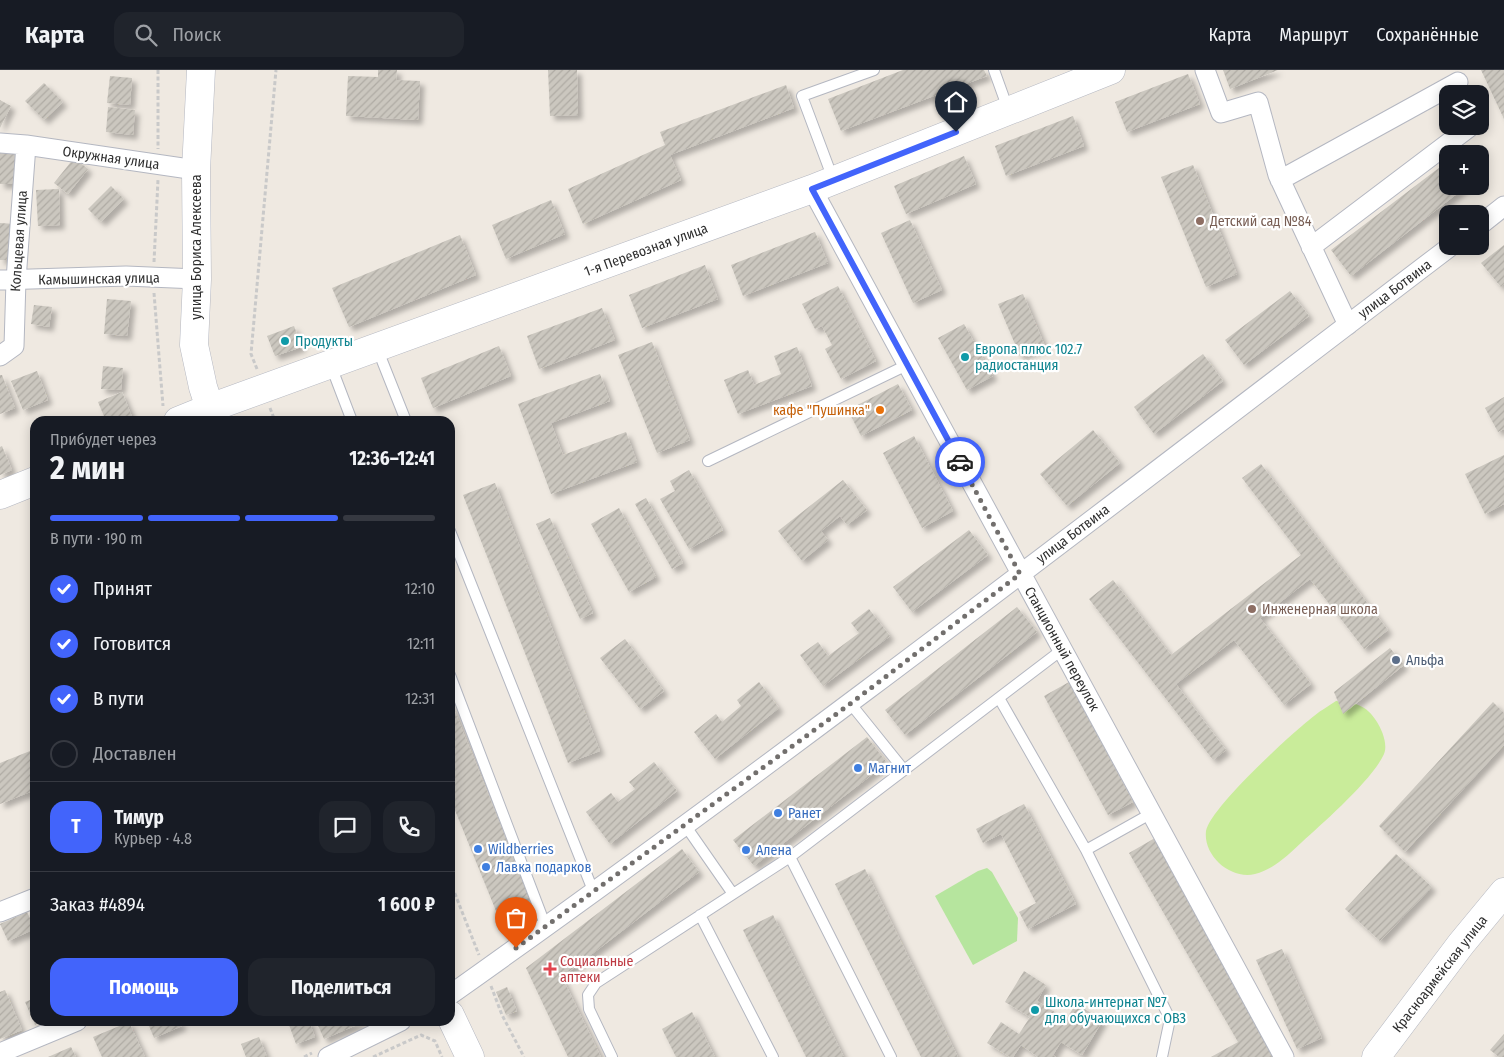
<!DOCTYPE html>
<html lang="ru">
<head>
<meta charset="utf-8">
<style>
  :root { --surface:#171b24; --page:#20242c; --text:#f1f3f6; --muted:#9ea1a6; --line:#363941; --accent:#4264fb }
  body { margin:0; font-family:"Fira Sans Condensed",sans-serif; background:var(--page); color:var(--text); height:100vh; display:flex; flex-direction:column; font-size:19px; white-space:nowrap }
  * { box-sizing:border-box; margin:0 }
  p { font-size:16px; color:var(--muted) }
  .icon { flex:none; width:28px; height:28px; fill:none; stroke:currentColor; stroke-width:2; stroke-linecap:round; stroke-linejoin:round }
  .map { position:relative; flex:1; overflow:hidden }
  .drawer { position:absolute; left:30px; top:346px; width:425px; height:610px; display:flex; flex-direction:column; background:var(--surface); border-radius:15px; box-shadow:0 2px 12px #0003 }
  .drawer>* { flex:none }
  .buttons { position:absolute; left:1439px; top:15px; display:grid; gap:10px }
  .buttons a { display:grid; place-items:center; width:50px; height:50px; border-radius:10px; background:var(--surface); box-shadow:0 2px 12px #0003; font-size:25px }
  .pin { position:absolute; display:grid; place-items:center; width:42px; height:42px; color:#fff; margin:-51px -21px; border-radius:50% 50% 50% 0; rotate:-45deg; box-shadow:0 0 5px #0007 }
  .pin .icon { rotate:45deg }
  .courier { position:absolute; display:grid; place-items:center; width:50px; height:50px; margin:-25px; border:4px solid #4264fb; border-radius:50%; background:#fff; color:#222; box-shadow:0 1px 6px #0007 }
  .headline em { font-style:normal; font-weight:700 }
  .headline div { display:flex; flex-direction:column-reverse }
  .headline { display:flex; align-items:center; justify-content:space-between; height:85px; padding:0 20px }
  h1 { font-size:32px; font-weight:700; line-height:38px }
  .bar { display:grid; grid-template-columns:repeat(4,1fr); gap:8px 5px; align-content:center; height:60px; padding:0 20px }
  .bar i { height:6px; border-radius:4px; background:var(--line) }
  .bar .on { background:var(--accent) }
  .bar p { grid-column:span 4 }
  .line { display:flex; align-items:center; gap:12px; padding:0 20px; border-top:1px solid var(--line) }
  .line div { flex:1 }
  .round { display:grid; place-items:center; flex:none; width:52px; height:52px; border-radius:15px; background:var(--page) }
  ol { padding:0 20px; list-style:none }
  li { display:flex; align-items:center; gap:15px; height:55px }
  li p { margin-inline-start:auto }
  li .icon { padding:5px; border-radius:50%; background:var(--accent); color:#fff; stroke-width:4 }
  li:last-child { color:var(--muted) }
  li i { width:28px; height:28px; border:2px solid var(--line); border-radius:50% }
  .primary-button { display:flex; gap:10px; margin-top:auto; padding:10px 20px }
  .primary-button a { flex:1; height:58px; border-radius:15px; background:var(--accent); color:#fff; font-size:20px; font-weight:700; line-height:58px; text-align:center }
  .primary-button a+a { background:var(--page); color:var(--text) }
  header { display:flex; align-items:center; gap:30px; box-sizing:border-box; height:70px; padding:0 25px; background:var(--surface); border-bottom:1px solid var(--line) }
  header strong { font-size:24px }
  nav { display:flex; gap:28px; margin-inline-start:auto; font-size:18px }
  .search { width:350px; height:45px; background:var(--page); display:flex; align-items:center; gap:12px; box-sizing:border-box; padding:0 18px; border-radius:15px; color:var(--muted); font-size:19px }
  .map>svg:first-child { display:block }
  .park { fill:#b6e59e }
  .pitch { fill:#c9ec9a }
  .building { fill:url(#building-hatch); filter:url(#shadow) }
  .lines { fill:none; stroke-linecap:round; stroke-linejoin:round }
  .lane-casing { stroke:#b4b7c1; stroke-width:12 }
  .street-casing { stroke:#b4b7c1; stroke-width:21 }
  .secondary-casing { stroke:#b4b7c1; stroke-width:29 }
  .path { stroke:#c9c9c9; stroke-width:3; stroke-dasharray:4 2.5; stroke-linecap:butt }
  .lane { stroke:#fff; stroke-width:10 }
  .street { stroke:#fff; stroke-width:19 }
  .secondary { stroke:#fff; stroke-width:28 }
  .done { stroke:#726f6d; stroke-width:5; stroke-dasharray:0 9 }
  .route { stroke:#4264fb; stroke-width:6 }
  .education-dot { fill:#8d6e63; stroke:#fff; stroke-width:2 }
  .culture-dot { fill:#0f9aa8; stroke:#fff; stroke-width:2 }
  .food-dot { fill:#e8710a; stroke:#fff; stroke-width:2 }
  .service-dot { fill:#5c6f8a; stroke:#fff; stroke-width:2 }
  .shop-dot { fill:#3f7fe0; stroke:#fff; stroke-width:2 }
  .health-dot { fill:#e0444e; stroke:#fff; stroke-width:2 }
  .labels { text-anchor:middle; dominant-baseline:central; stroke-width:4.5; stroke-linejoin:round; paint-order:stroke }
  .street-label { font-size:14px; fill:#2e2e2e; stroke:#fff }
  .education-label { font-size:14px; fill:#785e54; stroke:#fff; text-anchor:start }
  .culture-label { font-size:14px; fill:#0d838f; stroke:#fff; text-anchor:start }
  .food-label { font-size:14px; fill:#c56008; stroke:#fff; text-anchor:end }
  .service-label { font-size:14px; fill:#4e5e75; stroke:#fff; text-anchor:start }
  .shop-label { font-size:14px; fill:#366cbe; stroke:#fff; text-anchor:start }
  .health-label { font-size:14px; fill:#be3a42; stroke:#fff; text-anchor:start }
</style>
</head>
<body>
<header>
<strong>Карта</strong>
<div class="search"><svg class="icon" aria-label="search" viewBox="0 0 24 24"><circle cx="10" cy="10" r="6"/><path d="M15 15l6 6"/></svg>Поиск</div>
<nav><a>Карта</a><a>Маршрут</a><a>Сохранённые</a></nav>
</header>
<div class="map">
<svg width="1504" height="987" viewBox="0 0 1504 987">
  <defs>
    <pattern id="building-hatch" width="6" height="6" patternUnits="userSpaceOnUse" patternTransform="scale(1.25)"><rect width="6" height="6" fill="#cbc7bf"/><path d="M-1 1l2-2M0 6l6-6M5 7l2-2" fill="none" stroke="#afaba4"/></pattern>
    <filter id="shadow"><feDropShadow dx="4.5" dy="4.5" stdDeviation="2.5" flood-color="#0004"/></filter>
  </defs>
  <rect width="100%" height="100%" fill="#efe9e1"/>
  <path class="park" d="M987,798L992,802L1018,848L1017,871L973,895L935,826L978,801Z"/>
  <path class="pitch" d="M1336,631C1355,633 1366,634 1377,652C1382,660 1388,674 1384,684C1373,709 1323,753 1302,772C1289,784 1273,800 1255,804C1231,810 1203,786 1206,761C1210,738 1293,662 1314,646C1321,640 1329,636 1336,631Z"/>
  <path class="building" d="M378,0H397L396,10L420,11L418,50L346,46L348,6L378,7Z
    M548,0H577L578,45L550,46Z
    M903,0H984L987,6L841,61L828,29Z
    M1223,0H1278L1230,19Z
    M1481,0H1504V49Z
    M1188,4L1200,34L1127,62L1115,32Z
    M110,6L132,8L130,35L107,33Z
    M44,13L63,32L44,50L25,31Z
    M786,15L794,38L670,85L681,110L583,154L568,119L665,75L660,62Z
    M0,30L11,36L0,58Z
    M108,37L135,40L133,65L106,62Z
    M1073,46L1084,76L1006,106L995,76Z
    M0,83H16L15,114H0Z
    M964,86L976,114L906,144L894,116Z
    M74,88L88,99L68,124L54,113Z
    M1448,91V116H1467L1351,206L1331,180Z
    M1193,95L1237,204L1206,217L1161,107Z
    M111,116L124,129L101,152L88,139Z
    M59,119L60,155L38,156L36,120Z
    M551,130L565,164L506,189L492,155Z
    M910,150L942,220L913,233L881,163Z
    M0,153L15,154L13,190H0Z
    M815,162L828,193L743,226L731,195Z
    M460,165L476,205L349,257L332,218Z
    M1504,175V214L1501,217L1481,193Z
    M705,195L718,229L642,258L629,225Z
    M838,216L876,291L841,309L825,279L832,275L822,256L815,259L802,234Z
    M1290,221L1309,246L1244,295L1225,270Z
    M1023,224L1045,276L1020,286L998,234Z
    M107,229L131,231L127,266L104,264Z
    M34,235L52,237L49,257L31,254Z
    M602,238L615,270L539,299L527,266Z
    M964,254L993,306L967,320L938,268Z
    M294,256L302,277L275,286L267,266Z
    M652,272L690,370L657,383L618,285Z
    M499,276L511,306L433,338L421,308Z
    M797,277L812,316L738,344L724,310L748,300L754,315L781,304L774,286Z
    M1203,284L1223,311L1154,364L1134,337Z
    M103,296L123,298L121,320L101,319Z
    M37,301L48,330L23,340L11,311Z
    M600,304L610,331L551,353L563,385L626,362L637,392L551,424L518,334Z
    M0,305H2L15,338L0,344Z
    M898,314L912,340L861,366L848,340Z
    M122,322L133,349L127,351H106L98,332Z
    M1504,327V359L1498,362L1485,338Z
    M1093,360L1120,393L1067,436L1040,404Z
    M914,366L953,441L922,458L883,383Z
    M2,376L12,400L0,405V377Z
    M1504,385V434L1485,444L1465,404Z
    M1261,394L1388,560L1364,579L1310,509L1260,548L1311,614L1284,635L1234,570L1176,614L1226,680L1213,690L1089,529L1113,510L1171,585L1301,485L1242,408Z
    M689,400L723,460L689,479L660,429L675,421L670,411Z
    M843,410L867,440L847,455L840,446L821,461L828,470L802,491L778,461Z
    M495,413L600,681L568,693L463,425Z
    M646,428L683,493L672,499L635,434Z
    M619,438L656,507L629,522L591,454Z
    M550,448L593,543L580,549L536,454Z
    M969,460L988,485L912,542L893,517Z
    M1017,537L1037,562L905,665L885,640Z
    M869,539L890,566L823,616L800,585L818,572L828,586L859,563L851,553Z
    M625,569L664,621L640,639L600,588Z
    M1390,578L1404,595L1343,644L1334,622Z
    M759,612L779,638L715,689L694,662L716,644L722,652L741,636L737,630Z
    M1069,612L1133,732L1108,745L1044,626Z
    M450,630L530,827L496,841L450,728Z
    M1493,632L1504,643V675L1405,782L1379,756Z
    M867,667L887,693L754,796L733,770Z
    M35,679V720L0,734V693Z
    M654,692L677,721L610,774L586,742L611,723L618,732L635,719L629,712Z
    M1024,734L1076,834L1028,859L1019,842L1036,833L1001,764L983,773L976,759Z
    M1155,768L1278,987H1211L1238,972L1129,783Z
    M682,779L699,802L562,907L601,987H568L526,898Z
    M1396,784L1432,817L1380,871L1345,839Z
    M865,799L958,987H921L835,814Z
    M27,842L35,859L8,871L0,854Z
    M773,845L844,987H806L743,860Z
    M1282,879L1322,968L1297,979L1256,890Z
    M1024,901L1046,915L1037,931L1066,949L1076,934L1103,950L1082,985L1061,972L1053,985L1056,987H1038L1021,975L1013,987H1010L987,973L1001,952L1019,964L1030,947L1005,932Z
    M507,917L517,941L506,945L496,922Z
    M5,920L22,960L0,969V922Z
    M35,928V951H41L35,955L25,932Z
    M692,942L715,987H676L662,959Z
    M147,951H180L182,956L154,968Z
    M309,951L315,967L296,974L288,952Z
    M316,951H366L324,969Z
    M129,952L145,987H102L93,967Z
    M1504,964V987H1499L1490,980Z
    M259,967L267,987H246L241,974Z
    M71,977L76,987H48Z"/>
  <g class="lines">
    <defs>
      <path id="lane" d="M994,0L1008,39
        M833,109L802,26L874,0
        M377,278L406,351
        M331,296L352,351
        M708,391L907,295
        M450,461L594,823
        M450,605L546,857
        M999,628L1086,780L1170,949L1162,987
        M850,633L904,700
        M685,755L733,824
        M1086,780L1152,743
        M790,787L891,987
        M700,845L773,987
        M612,987L589,939L588,925L596,913L790,787L1063,579"/>
      <path id="street" d="M1205,0L1221,43L1258,32L1278,105L1348,255
        M0,73L26,75L16,210L14,276L0,286
        M26,75L196,100
        M1280,110L1458,12
        M812,119L1284,987
        M1480,155L1504,136
        M1311,177L1471,56
        M0,210L126,206L197,209
        M0,842L35,828
        M450,925C790,684 1120,428 1451,176
        M0,983L77,951
        M328,987L401,951"/>
      <path id="secondary" d="M201,0L196,100L197,209L194,275L203,317L214,351
        M178,351L210,338L812,119L1111,0
        M0,425L35,411
        M450,945L470,987
        M1376,987L1461,874L1504,822"/>
    </defs>
    <use href="#lane" class="lane-casing"/>
    <use href="#street" class="street-casing"/>
    <use href="#secondary" class="secondary-casing"/>
    <path class="path" d="M158,0V79
      M154,192L158,110
      M154,223L163,336
      M257,299L251,284L276,0
      M270,338L275,351
      M450,811L479,885
      M491,916L502,945L524,987
      M304,987L312,983
      M373,987L421,965L435,971L442,987"/>
    <use href="#lane" class="lane"/>
    <use href="#street" class="street"/>
    <use href="#secondary" class="secondary"/>
  </g>
  <g class="lines">
    <path class="done" d="M516,878L850,634L1020,504L960,392"/>
    <path class="route" d="M956,62L812,119L960,392"/>
  </g>
  <g class="education-dot">
    <circle cx="1200" cy="151" r="5"/>
    <circle cx="1252" cy="539" r="5"/>
  </g>
  <g class="culture-dot">
    <circle cx="285" cy="271" r="5"/>
    <circle cx="965" cy="287" r="5"/>
    <circle cx="1035" cy="940" r="5"/>
  </g>
  <circle class="food-dot" cx="880" cy="340" r="5"/>
  <circle class="service-dot" cx="1396" cy="590" r="5"/>
  <g class="shop-dot">
    <circle cx="858" cy="698" r="5"/>
    <circle cx="778" cy="743" r="5"/>
    <circle cx="478" cy="779" r="5"/>
    <circle cx="746" cy="780" r="5"/>
    <circle cx="486" cy="797" r="5"/>
  </g>
  <path class="health-dot" d="M547.5 891.5h5v5h5v5h-5v5h-5v-5h-5v-5h5z"/>
  <g class="labels">
    <g class="street-label">
      <text transform="translate(111 88) rotate(8)">Окружная улица</text>
      <text transform="translate(19 171) rotate(-86)">Кольцевая улица</text>
      <text transform="translate(196 177) rotate(-90)">улица Бориса Алексеева</text>
      <text transform="translate(646 180) rotate(-20)">1-я Перевозная улица</text>
      <text transform="translate(99 209) rotate(-1)">Камышинская улица</text>
      <text transform="translate(1395 219) rotate(-37)">улица Ботвина</text>
      <text transform="translate(1073 464) rotate(-37)">улица Ботвина</text>
      <text transform="translate(1062 579) rotate(61)">Станционный переулок</text>
      <text transform="translate(1440 904) rotate(-52)">Красноармейская улица</text>
    </g>
    <g class="education-label">
      <text x="1210" y="151">Детский сад №84</text>
      <text x="1262" y="539">Инженерная школа</text>
    </g>
    <g class="culture-label">
      <text x="295" y="271">Продукты</text>
      <text x="975" y="279">Европа плюс 102.7<tspan x="975" dy="16">радиостанция</tspan></text>
      <text x="1045" y="932">Школа-интернат №7<tspan x="1045" dy="16">для обучающихся с ОВЗ</tspan></text>
    </g>
    <g class="food-label">
      <text x="870" y="340">кафе "Пушинка"</text>
    </g>
    <g class="service-label">
      <text x="1406" y="590">Альфа</text>
    </g>
    <g class="shop-label">
      <text x="868" y="698">Магнит</text>
      <text x="788" y="743">Ранет</text>
      <text x="488" y="779">Wildberries</text>
      <text x="756" y="780">Алена</text>
      <text x="496" y="797">Лавка подарков</text>
    </g>
    <g class="health-label">
      <text x="560" y="891">Социальные<tspan x="560" dy="16">аптеки</tspan></text>
    </g>
  </g>
</svg>
<div class="buttons">
<a><svg class="icon" aria-label="layers" viewBox="0 0 24 24"><path d="M12 4l9 5-9 5-9-5zM3 14l9 5 9-5"/></svg></a>
<a>+</a>
<a>−</a>
</div>
<div class="pin" style="left:516px;top:878px;background:#ea580c"><svg class="icon" aria-label="bag" viewBox="0 0 24 24"><path d="M5 8h14l-1 12H6zM9 8a3 3 0 0 1 6 0"/></svg></div>
<div class="pin" style="left:956px;top:62px;background:#1f2937"><svg class="icon" aria-label="home" viewBox="0 0 24 24"><path d="M3 11l9-7 9 7M6 9v11h12V9"/></svg></div>
<div class="courier" style="left:960px;top:392px"><svg class="icon" aria-label="car" viewBox="0 0 24 24"><path d="M5 17H2v-5l4-1 3-4h7l3 4 3 1v5h-3M9 17h6M6 11h13"/><circle cx="7" cy="17" r="2"/><circle cx="17" cy="17" r="2"/></svg></div>
<section class="drawer">
<div class="headline"><div><h1>2 мин</h1><p>Прибудет через</p></div><em>12:36–12:41</em></div>
<div class="bar"><i class="on"></i><i class="on"></i><i class="on"></i><i></i><p>В пути · 190 m</p></div>
<ol>
<li><svg class="icon" aria-label="check" viewBox="0 0 24 24"><path d="M5 12l5 5 9-10"/></svg>Принят<p>12:10</p></li>
<li><svg class="icon" aria-label="check" viewBox="0 0 24 24"><path d="M5 12l5 5 9-10"/></svg>Готовится<p>12:11</p></li>
<li><svg class="icon" aria-label="check" viewBox="0 0 24 24"><path d="M5 12l5 5 9-10"/></svg>В пути<p>12:31</p></li>
<li><i></i>Доставлен</li>
</ol>
<div class="line" style="height:90px"><b class="round" style="background:var(--accent);color:#fff">Т</b><div><b>Тимур</b><p>Курьер · 4.8</p></div><a class="round"><svg class="icon" aria-label="chat" viewBox="0 0 24 24"><path d="M4 5h16v11H9l-5 4z"/></svg></a><a class="round"><svg class="icon" aria-label="phone" viewBox="0 0 24 24"><path d="M5 4h4l2 5-3 2q2 4 5 5l2-3 5 2v4C11 20 4 13 5 4z"/></svg></a></div>
<div class="line" style="height:65px"><div>Заказ #4894</div><b>1 600 ₽</b></div>
<div class="primary-button"><a>Помощь</a><a>Поделиться</a></div>
</section>
</div>
</body>
</html>
